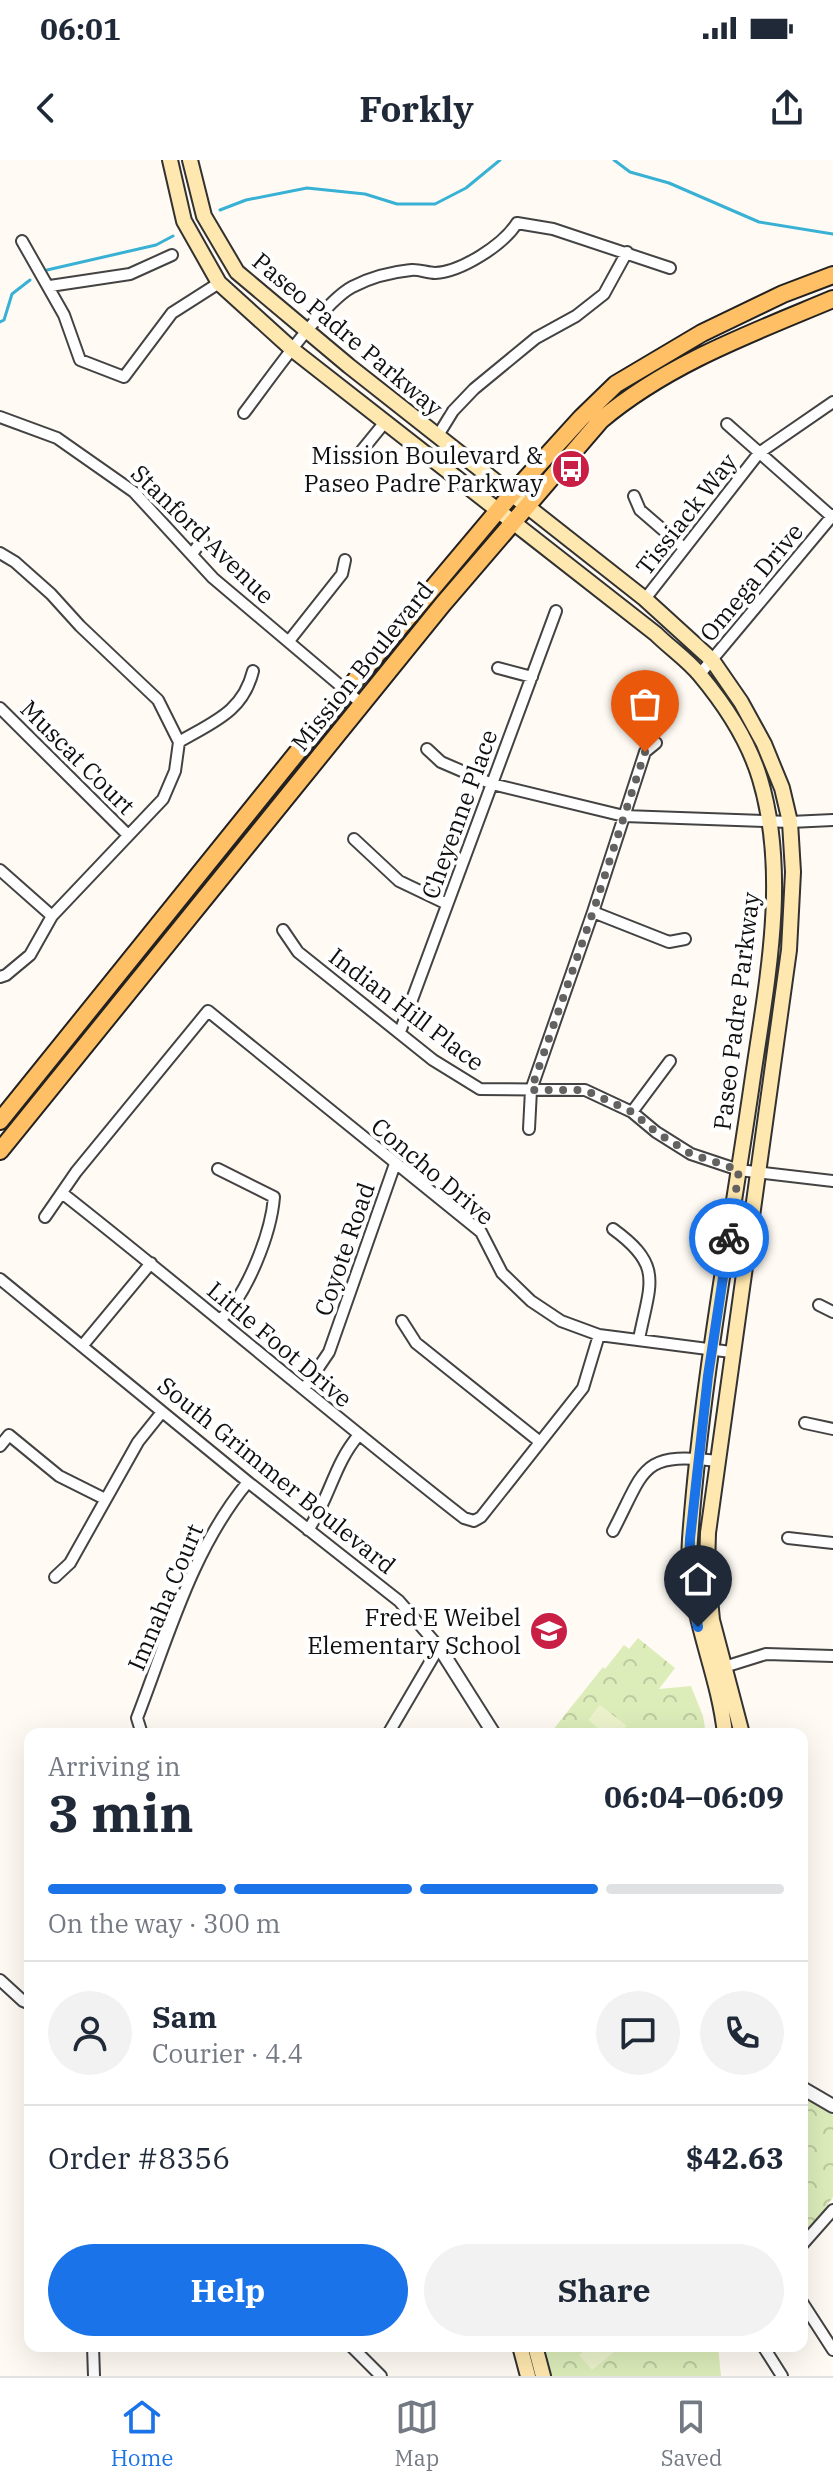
<!DOCTYPE html>
<html lang="en">
<head>
<meta charset="utf-8">
<style>
  :root { --surface:#fff; --page:#f2f2f3; --text:#1f2937; --muted:#747a83; --line:#e0e1e3; --accent:#1a73e8 }
  body { margin:0; font-family:"IBM Plex Serif",serif; background:var(--page); color:var(--text); height:100vh; display:flex; flex-direction:column; font-size:30px; white-space:nowrap }
  * { box-sizing:border-box; margin:0 }
  p { font-size:26px; color:var(--muted) }
  .icon { flex:none; width:44px; height:44px; fill:none; stroke:currentColor; stroke-width:2; stroke-linecap:round; stroke-linejoin:round }
  .map { position:relative; flex:1; overflow:hidden }
  .sheet { position:absolute; left:24px; top:1568px; width:784px; height:624px; display:flex; flex-direction:column; background:var(--surface); border-radius:16px; box-shadow:0 8px 32px #0002 }
  .sheet>* { flex:none }
  .pin { position:absolute; display:grid; place-items:center; width:68px; height:68px; color:#fff; margin:-82px -34px; border-radius:50% 50% 50% 0; rotate:-45deg; box-shadow:0 0 8px #0007 }
  .pin .icon { rotate:45deg }
  .courier { position:absolute; display:grid; place-items:center; width:80px; height:80px; margin:-40px; border:6px solid #1a73e8; border-radius:50%; background:#fff; color:#222; box-shadow:0 2px 10px #0007 }
  .headline em { font-style:normal; font-weight:700 }
  .headline div { display:flex; flex-direction:column-reverse }
  .headline { display:flex; align-items:center; justify-content:space-between; height:136px; padding:0 24px }
  h1 { font-size:52px; font-weight:700; line-height:60px }
  .bar { display:grid; grid-template-columns:repeat(4,1fr); gap:12px 8px; align-content:center; height:96px; padding:0 24px }
  .bar i { height:10px; border-radius:6px; background:var(--line) }
  .bar .on { background:var(--accent) }
  .bar p { grid-column:span 4 }
  .line { display:flex; align-items:center; gap:20px; padding:0 24px; border-top:2px solid var(--line) }
  .line div { flex:1 }
  .round { display:grid; place-items:center; flex:none; width:84px; height:84px; border-radius:42px; background:var(--page) }
  .action { display:flex; gap:16px; margin-top:auto; padding:16px 24px }
  .action a { flex:1; height:92px; border-radius:48px; background:var(--accent); color:#fff; font-size:32px; font-weight:700; line-height:92px; text-align:center }
  .action a+a { background:var(--page); color:var(--text) }
  .status { display:flex; justify-content:space-between; align-items:center; height:56px; padding:0 40px; background:var(--surface); direction:ltr }
  .status svg { height:22px; fill:currentColor }
  header { display:flex; justify-content:space-between; align-items:center; height:104px; padding:0 24px; background:var(--surface); font-size:36px; font-weight:700 }
  .menu { display:flex; justify-content:space-around; align-items:center; height:112px; border-top:2px solid var(--line); background:var(--surface); font-size:22px; color:var(--muted) }
  .menu a { display:grid; justify-items:center; gap:4px }
  .menu .on { color:var(--accent) }
  .map>svg:first-child { display:block }
  .park { fill:url(#park-crowns) }
  .pitch { fill:#ecf3cc }
  .lines { fill:none; stroke-linecap:round; stroke-linejoin:round }
  .stream { stroke:#38b1d5; stroke-width:3 }
  .minor-casing { stroke:#434343; stroke-width:14 }
  .tertiary-casing { stroke:#434343; stroke-width:16 }
  .secondary-casing { stroke:#323232; stroke-width:18 }
  .primary-casing { stroke:#212121; stroke-width:20 }
  .minor { stroke:#fff; stroke-width:10 }
  .tertiary { stroke:#fff; stroke-width:12 }
  .secondary { stroke:#ffe8af; stroke-width:14 }
  .primary { stroke:#ffbf64; stroke-width:16 }
  .done { stroke:#646260; stroke-width:8; stroke-dasharray:0 14.4 }
  .route { stroke:#1a73e8; stroke-width:10 }
  .labels { text-anchor:middle; dominant-baseline:central; stroke-width:8; stroke-linejoin:round; paint-order:stroke }
  .street-label { font-size:24px; fill:#101010; stroke:#fff }
  .poi-label { font-size:24px; fill:#101010; stroke:#fff; text-anchor:end }
</style>
</head>
<body>
<div class="status"><b>06:01</b><svg viewBox="0 0 49 12"><path d="M0 12V9h3v3zM5 12V6h3v6zM10 12V3h3v9zM15 12V0h3v12zM26 1h20v11H26zM47 4h2v5h-2z"/></svg></div>
<header><svg class="icon" aria-label="back" viewBox="0 0 24 24"><path d="M15 5l-7 7 7 7"/></svg>Forkly<svg class="icon" aria-label="share" viewBox="0 0 24 24"><path d="M12 15V3M7 8l5-5 5 5M5 13v7h14v-7"/></svg></header>
<div class="map">
<svg width="833" height="2216" viewBox="0 0 833 2216">
  <defs>
    <pattern id="park-crowns" width="20" height="18" patternUnits="userSpaceOnUse" patternTransform="scale(2)"><rect width="20" height="18" fill="#ddedba"/><path d="M2 6a3 3 0 1 1 6 0M12 15a3 3 0 1 1 6 0" fill="none" stroke="#bdca9f"/></pattern>
  </defs>
  <rect width="100%" height="100%" fill="#fffbf4"/>
  <path class="park" d="M638,1478L675,1508L659,1529L691,1526L703,1556L706,1574H554L552,1571L603,1507L605,1509L624,1485L629,1489Z
    M802,1937L833,1955V2037L815,2063L802,2075Z
    M542,2186H718L721,2216H548Z"/>
  <path class="pitch" d="M600,1545L627,1566L620,1574H605L588,1560Z
    M590,2186H616L618,2189L592,2210L579,2195Z"/>
  <g class="lines">
    <path class="stream" d="M614,0L630,12L669,23L759,62L833,74
      M220,50L246,40L307,28L365,34L397,44H435L466,28L500,0
      M47,110L156,85L173,76
      M0,162L4,160L12,134L30,120"/>
    <defs>
      <path id="minor" d="M22,81L64,155L80,200L124,217L172,153L219,123
        M50,126L130,114L172,95
        M244,253C267,223 322,143 352,127C369,118 391,112 411,110C419,109 427,113 435,113C461,112 503,85 517,63L553,69L670,108
        M0,257L57,278L134,332L213,418L362,544
        M727,264L831,356
        M437,277L453,251L474,229L536,178L576,156L604,134L627,92
        M359,294L385,262
        M634,336L640,350L684,388
        M0,393L15,402L51,434L80,466L158,540L179,582L175,611L163,639L52,756L30,795L6,815L0,817
        M192,394L203,379
        M645,439L759,293L833,242
        M289,481L342,414L345,400
        M498,508L532,517
        M700,514L833,355
        M0,548L128,675
        M179,582C213,562 243,552 253,511
        M427,589L441,602L492,624L624,656L790,662L833,660
        M354,679L399,721L447,744
        M0,710L52,756
        M593,752L669,782L685,779
        M283,770L298,792L433,900L480,929L585,930L632,952L656,972L691,994L739,1010L833,1021
        M400,872L556,451
        M632,952L670,901
        M529,969L531,930L593,752L645,592L656,583
        M218,1009L274,1037C271,1074 247,1135 220,1160
        M62,1033C197,1139 328,1252 464,1358L474,1361L481,1357L583,1228L599,1175
        M45,1057L76,1012L208,851L481,1072L502,1113L531,1141L561,1161L599,1175L731,1192
        M613,1069C664,1106 650,1123 639,1179
        M0,1119L248,1322L399,1441L439,1487L388,1574
        M819,1145L833,1152
        M402,1161L416,1183L540,1282
        M83,1185L151,1103
        M304,1229L329,1192L395,1004
        M805,1263L833,1269
        M0,1286L9,1275L59,1316L105,1339
        M308,1370C329,1340 334,1304 358,1276
        M613,1371C645,1310 640,1291 717,1301
        M788,1378L833,1383
        M55,1417L70,1403L138,1282L162,1252
        M721,1508L766,1494L833,1496
        M142,1574L137,1558C168,1478 192,1389 248,1322
        M0,1820L23,1841L30,1844
        M802,2085L833,2050
        M802,2142L833,2190
        M93,2186L94,2216
        M351,2186L381,2216
        M763,2186L782,2216"/>
      <path id="tertiary" d="M439,1487L494,1574
        M802,1928L833,1946"/>
      <path id="secondary" d="M170,0L184,61L219,123L293,190L656,474C670,488 688,500 700,515C725,545 749,582 760,619C790,719 765,830 751,930C729,1080 701,1228 690,1379C685,1449 718,1507 725,1574
        M190,0L204,56L237,112L349,206L645,439L712,500L741,542L764,584L782,628L790,662L793,712L789,790L708,1373L707,1407L712,1460L742,1574
        M520,2186L528,2216
        M535,2186L543,2216"/>
      <path id="primary" d="M0,961L358,517L511,335L581,258L616,224L702,173L783,134L833,115
        M0,991L443,444L601,260C669,203 752,173 833,139"/>
    </defs>
    <use href="#minor" class="minor-casing"/>
    <use href="#tertiary" class="tertiary-casing"/>
    <use href="#secondary" class="secondary-casing"/>
    <use href="#primary" class="primary-casing"/>
    <use href="#minor" class="minor"/>
    <use href="#tertiary" class="tertiary"/>
    <use href="#secondary" class="secondary"/>
    <use href="#primary" class="primary"/>
  </g>
  <g class="lines">
    <path class="done" d="M645,592L593,752L531,930H585L632,952L656,972L691,994L739,1010L729,1078"/>
    <path class="route" d="M698,1467L689,1410L690,1379L708,1216L729,1078"/>
  </g>
  <defs>
    <symbol id="bus-disc" viewBox="-11 -11 22 22"><circle r="9.5" fill="#ca1f44" stroke="#fff"/><path d="M-5-6H5V4H4V6H2V4H-2V6H-4V4H-5ZM-3.5-4V0h7V-4ZM-3.5 1.2v1.5H-2V1.2ZM2 1.2v1.5H3.5V1.2Z" fill="#fff"/></symbol>
    <symbol id="school-disc" viewBox="-11 -11 22 22"><circle r="9.5" fill="#ca1f44" stroke="#fff"/><path d="M0-5L7-2L0 1L-7-2ZM-4 1L0 2.5L4 1V4Q0 6-4 4Z" fill="#fff"/></symbol>
  </defs>
  <g fill-rule="evenodd">
    <use href="#bus-disc" x="549" y="287" width="44" height="44"/>
    <use href="#school-disc" x="527" y="1449" width="44" height="44"/>
  </g>
  <g class="labels">
    <g class="street-label">
      <text transform="translate(348 174) rotate(40)">Paseo Padre Parkway</text>
      <text transform="translate(686 354) rotate(-52)">Tissiack Way</text>
      <text transform="translate(203 374) rotate(44)">Stanford Avenue</text>
      <text transform="translate(751 422) rotate(-50)">Omega Drive</text>
      <text transform="translate(362 506) rotate(-51)">Mission Boulevard</text>
      <text transform="translate(78 597) rotate(45)">Muscat Court</text>
      <text transform="translate(459 654) rotate(-70)">Cheyenne Place</text>
      <text transform="translate(407 849) rotate(37)">Indian Hill Place</text>
      <text transform="translate(736 851) rotate(-83)">Paseo Padre Parkway</text>
      <text transform="translate(433 1011) rotate(40)">Concho Drive</text>
      <text transform="translate(344 1089) rotate(-71)">Coyote Road</text>
      <text transform="translate(280 1184) rotate(40)">Little Foot Drive</text>
      <text transform="translate(277 1315) rotate(39)">South Grimmer Boulevard</text>
      <text transform="translate(165 1437) rotate(-67)">Imnaha Court</text>
    </g>
    <g class="poi-label">
      <text x="543" y="295">Mission Boulevard &amp;<tspan x="543" dy="28">Paseo Padre Parkway</tspan></text>
      <text x="521" y="1457">Fred E Weibel<tspan x="521" dy="28">Elementary School</tspan></text>
    </g>
  </g>
</svg>
<div class="pin" style="left:645px;top:592px;background:#ea580c"><svg class="icon" aria-label="bag" viewBox="0 0 24 24"><path d="M5 8h14l-1 12H6zM9 8a3 3 0 0 1 6 0"/></svg></div>
<div class="pin" style="left:698px;top:1467px;background:#1f2937"><svg class="icon" aria-label="home" viewBox="0 0 24 24"><path d="M3 11l9-7 9 7M6 9v11h12V9"/></svg></div>
<div class="courier" style="left:729px;top:1078px"><svg class="icon" aria-label="bike" viewBox="0 0 24 24"><circle cx="6" cy="16" r="4"/><circle cx="18" cy="16" r="4"/><path d="M6 16l4-8h5l3 8M10 8l3 8H6M13 5h3"/></svg></div>
<section class="sheet">
<div class="headline"><div><h1>3 min</h1><p>Arriving in</p></div><em>06:04–06:09</em></div>
<div class="bar"><i class="on"></i><i class="on"></i><i class="on"></i><i></i><p>On the way · 300 m</p></div>
<div class="line" style="height:144px"><a class="round"><svg class="icon" aria-label="person" viewBox="0 0 24 24"><circle cx="12" cy="8" r="4"/><path d="M4 21q1-7 8-7t8 7"/></svg></a><div><b>Sam</b><p>Courier · 4.4</p></div><a class="round"><svg class="icon" aria-label="chat" viewBox="0 0 24 24"><path d="M4 5h16v11H9l-5 4z"/></svg></a><a class="round"><svg class="icon" aria-label="phone" viewBox="0 0 24 24"><path d="M5 4h4l2 5-3 2q2 4 5 5l2-3 5 2v4C11 20 4 13 5 4z"/></svg></a></div>
<div class="line" style="height:104px"><div>Order #8356</div><b>$42.63</b></div>
<div class="action"><a>Help</a><a>Share</a></div>
</section>
</div>
<nav class="menu">
<a class="on"><svg class="icon" aria-label="home" viewBox="0 0 24 24"><path d="M3 11l9-7 9 7M6 9v11h12V9"/></svg>Home</a>
<a><svg class="icon" aria-label="map" viewBox="0 0 24 24"><path d="M3 6l6-2 6 2 6-2v14l-6 2-6-2-6 2zM9 4v14M15 6v14"/></svg>Map</a>
<a><svg class="icon" aria-label="saved" viewBox="0 0 24 24"><path d="M7 4h10v16l-5-4-5 4z"/></svg>Saved</a>
</nav>
</body>
</html>
